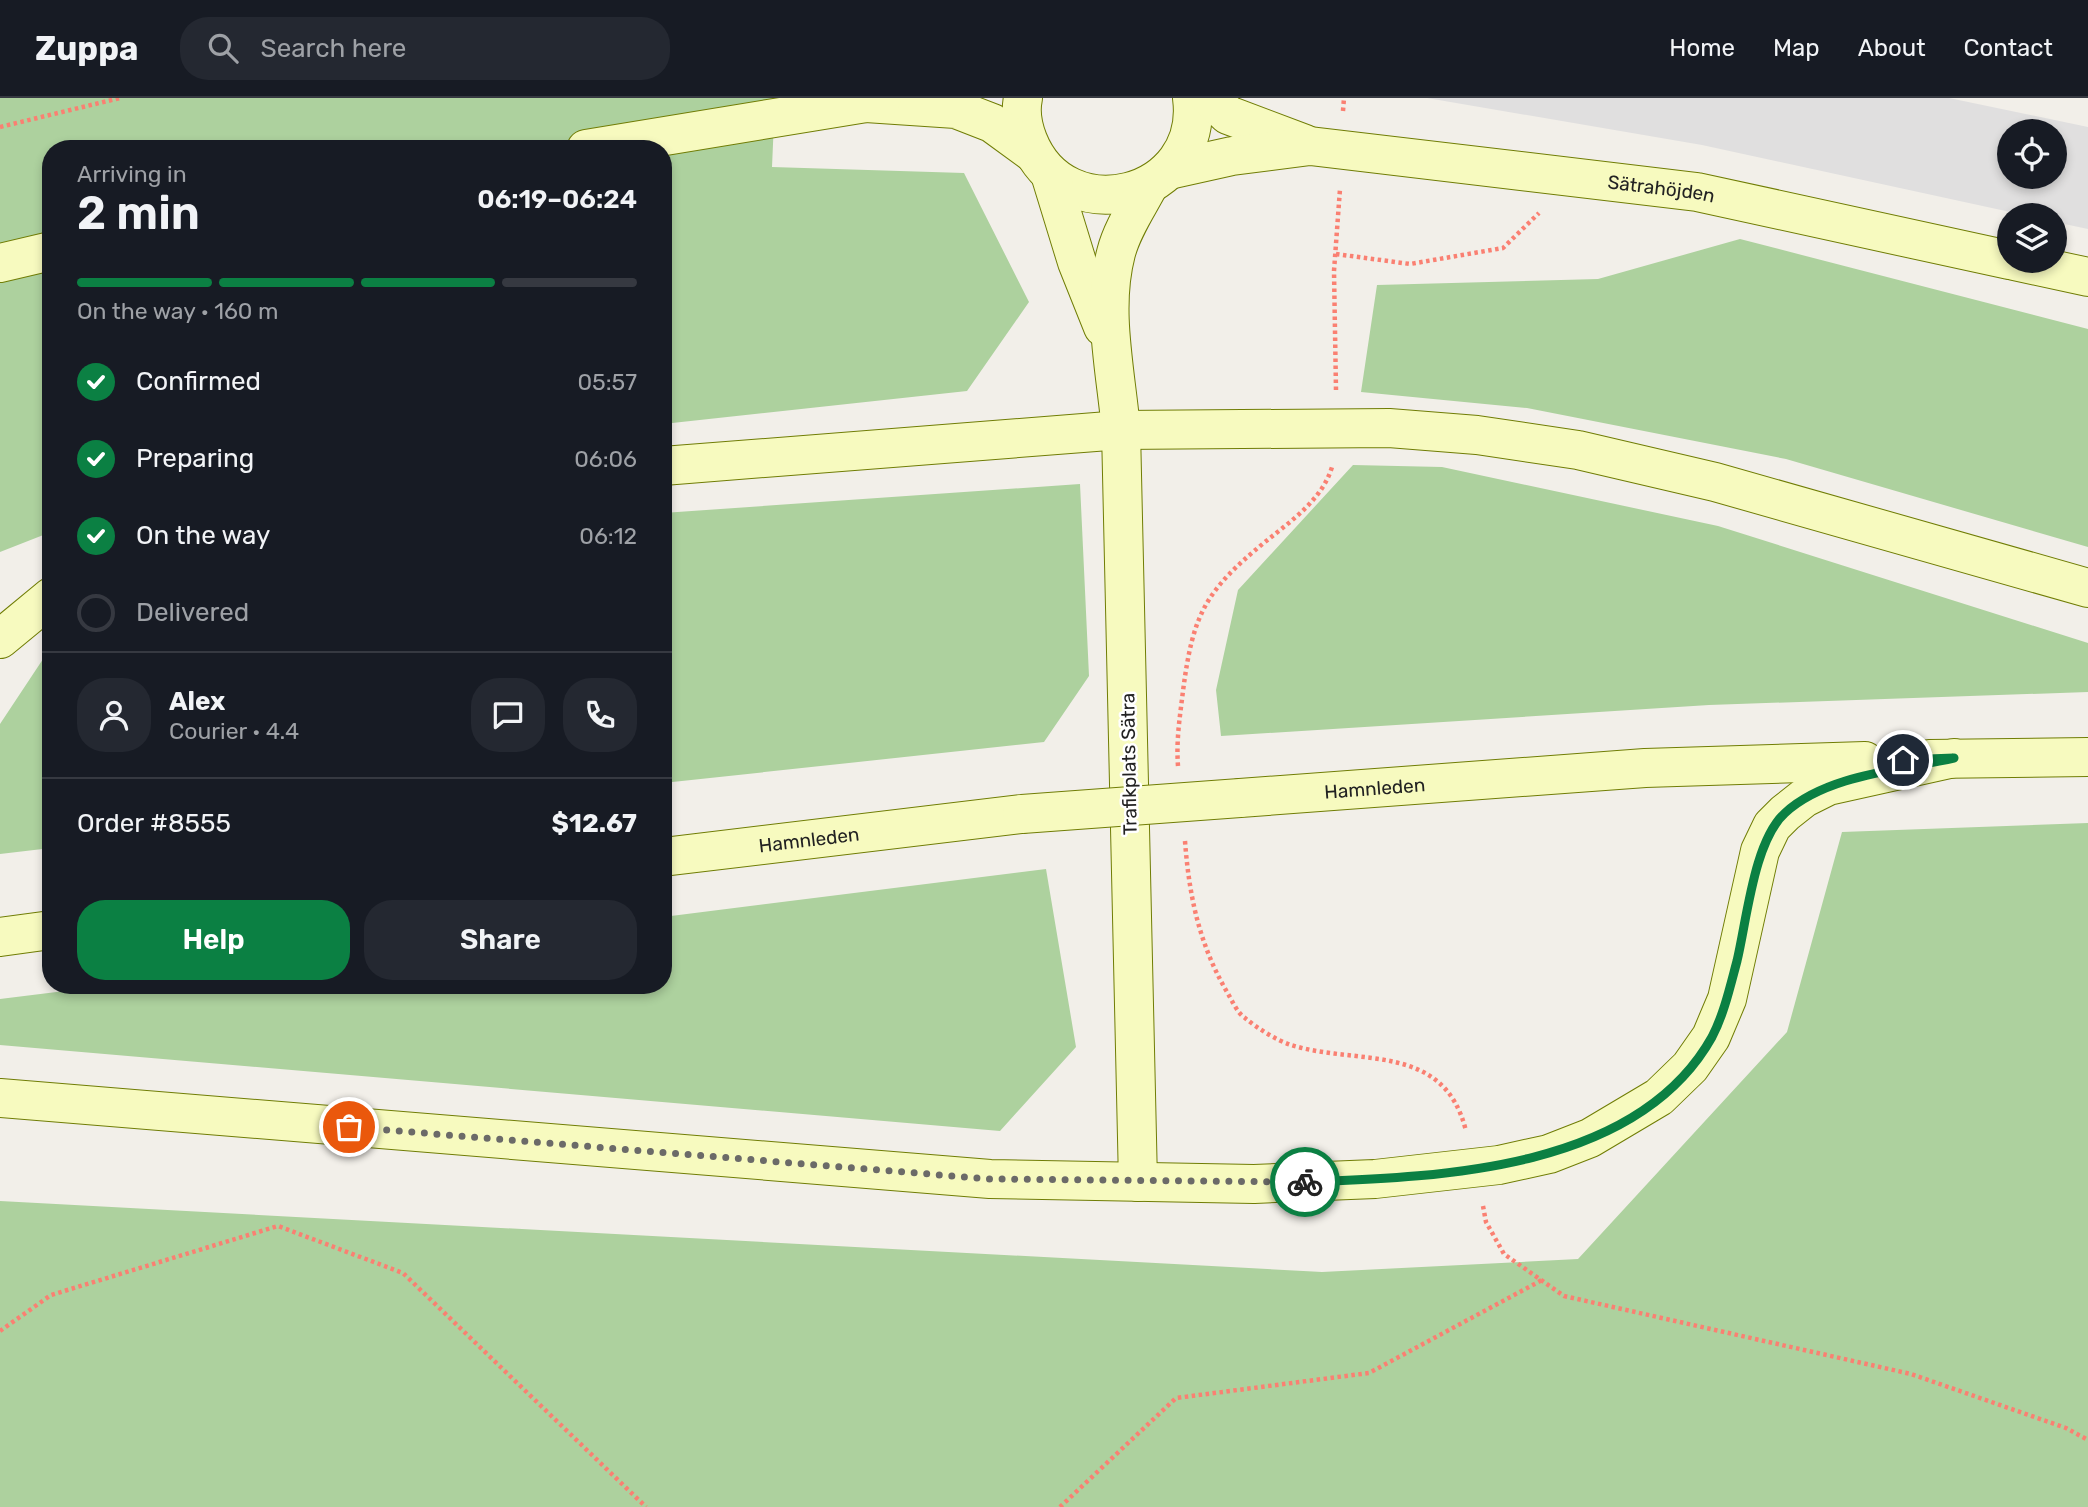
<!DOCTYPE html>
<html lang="en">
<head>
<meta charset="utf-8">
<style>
  :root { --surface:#171b24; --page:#242831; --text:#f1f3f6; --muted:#9ea1a6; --line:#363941; --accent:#0b8043 }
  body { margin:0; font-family:Rubik,sans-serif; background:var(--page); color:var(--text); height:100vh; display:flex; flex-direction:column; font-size:26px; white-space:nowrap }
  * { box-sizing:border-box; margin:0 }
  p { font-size:23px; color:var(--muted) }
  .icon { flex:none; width:38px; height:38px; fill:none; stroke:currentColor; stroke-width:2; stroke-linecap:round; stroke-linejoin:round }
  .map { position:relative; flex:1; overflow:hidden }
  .sheet { position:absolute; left:42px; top:42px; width:630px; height:854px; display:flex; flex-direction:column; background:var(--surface); border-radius:28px; box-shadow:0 4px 10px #0003 }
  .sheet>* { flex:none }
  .fabs { position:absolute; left:1997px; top:21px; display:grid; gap:14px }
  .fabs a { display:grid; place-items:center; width:70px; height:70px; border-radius:50%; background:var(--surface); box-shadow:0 4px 10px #0003; font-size:35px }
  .pin { position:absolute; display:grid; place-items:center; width:60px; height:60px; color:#fff; margin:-30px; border:4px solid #fff; border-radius:50%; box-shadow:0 2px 7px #0007 }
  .courier { position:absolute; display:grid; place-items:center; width:70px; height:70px; margin:-35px; border:5px solid #0b8043; border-radius:50%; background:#fff; color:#222; box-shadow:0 2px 9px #0007 }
  .head em { font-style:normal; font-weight:600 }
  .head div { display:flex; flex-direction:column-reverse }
  .head { display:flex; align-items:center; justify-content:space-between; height:119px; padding:0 35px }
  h1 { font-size:46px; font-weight:600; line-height:52px }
  .bar { display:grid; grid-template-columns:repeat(4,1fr); gap:10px 7px; align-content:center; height:84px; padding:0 35px }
  .bar i { height:9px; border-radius:5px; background:var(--line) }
  .bar .current { background:var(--accent) }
  .bar p { grid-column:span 4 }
  .line { display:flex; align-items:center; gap:18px; padding:0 35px; border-top:2px solid var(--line) }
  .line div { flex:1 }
  .round { display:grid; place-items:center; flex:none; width:74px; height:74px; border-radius:28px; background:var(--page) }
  ol { padding:0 35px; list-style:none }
  li { display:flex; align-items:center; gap:21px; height:77px }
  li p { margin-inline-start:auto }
  li .icon { padding:7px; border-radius:50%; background:var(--accent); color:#fff; stroke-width:4 }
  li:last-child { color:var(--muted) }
  li i { width:38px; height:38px; border:4px solid var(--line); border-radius:50% }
  .button { display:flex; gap:14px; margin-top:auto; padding:14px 35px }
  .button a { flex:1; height:80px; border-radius:28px; background:var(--accent); color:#fff; font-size:28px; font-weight:600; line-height:80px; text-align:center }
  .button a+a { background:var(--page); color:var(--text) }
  header { display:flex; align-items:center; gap:42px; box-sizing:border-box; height:98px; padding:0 35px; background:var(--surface); border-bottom:2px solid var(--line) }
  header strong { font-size:33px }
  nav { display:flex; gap:38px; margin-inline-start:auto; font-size:24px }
  .search { width:490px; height:63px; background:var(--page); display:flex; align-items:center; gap:18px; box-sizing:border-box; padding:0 24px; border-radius:28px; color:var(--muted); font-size:26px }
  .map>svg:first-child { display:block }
  .residential { fill:#e0dfdf; fill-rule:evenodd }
  .forest { fill:#add19e }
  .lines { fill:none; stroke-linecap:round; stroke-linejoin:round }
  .secondary-casing { stroke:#707d05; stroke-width:40 }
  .path { stroke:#fa8072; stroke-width:4.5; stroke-dasharray:3.5 3.5; stroke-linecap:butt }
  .secondary { stroke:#f7fabf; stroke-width:38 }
  .secondary-bridge-casing { stroke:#707d05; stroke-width:40; stroke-linecap:butt }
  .secondary-bridge { stroke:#f7fabf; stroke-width:38 }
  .done { stroke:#6b6a68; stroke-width:7; stroke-dasharray:0 12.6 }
  .route { stroke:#0b8043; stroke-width:9 }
  .labels { text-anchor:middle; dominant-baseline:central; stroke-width:5; stroke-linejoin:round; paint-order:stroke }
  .street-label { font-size:19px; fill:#222; stroke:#fff }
</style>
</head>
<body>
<header>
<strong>Zuppa</strong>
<div class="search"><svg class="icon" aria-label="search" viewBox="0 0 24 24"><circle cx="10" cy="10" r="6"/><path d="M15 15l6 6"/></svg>Search here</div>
<nav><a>Home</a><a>Map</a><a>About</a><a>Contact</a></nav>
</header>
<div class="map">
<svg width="2088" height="1409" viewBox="0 0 2088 1409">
  <rect width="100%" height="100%" fill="#f2efe9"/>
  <path class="residential" d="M1427,0H1949L2088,29V131L2055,124L2054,117H2024L1702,47ZM2009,33H2054V79H2009Z"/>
  <path class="forest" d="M0,0H775L772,69L964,75L1029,204L967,293L663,326V51H51V434L0,454Z
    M1740,141L2088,231V449L1786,361L1527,310L1361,294L1377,187L1598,181Z
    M1353,367L1442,369L1718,428L2088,545V594L1709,607L1221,638L1216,592L1238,492Z
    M1080,386L1089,578L1044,644L663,685V415Z
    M51,549V750L0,756V626Z
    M2088,725V1409H0V1103L1322,1174L1578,1161L1787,934L1842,734Z
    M1046,771L1076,949L1000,1033L0,947V901L113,887H663V819Z"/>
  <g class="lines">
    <defs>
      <g id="secondary">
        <path d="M1023,0C1020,14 1023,29 1028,42C1065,136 1205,100 1192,0"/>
        <path d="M1210,0L1228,17L1305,46"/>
        <path d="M866,5L956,11L992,25L1033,55"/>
        <path d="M586,51L866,5L882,0"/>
        <path id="s1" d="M1169,72L1232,58L1310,48L1697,94L2009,162"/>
        <path d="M1050,76L1077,164L1103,229"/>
        <path d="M2014,163L2088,179"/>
        <path d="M0,165L51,153"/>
        <path d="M663,368L1121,332L1389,330L1477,337L1578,352L1715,384L2088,490"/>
        <path d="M0,541L51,499"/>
        <path d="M1929,661L2088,659"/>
        <path id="s2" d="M1240,700L1645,670L1865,663"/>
        <path id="s3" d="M663,759L1022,716"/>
        <path d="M0,839L51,832"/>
        <path d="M0,1000L990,1081L1254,1086L1375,1081L1499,1067L1549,1056L1590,1040L1659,999L1690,969L1711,939L1727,901L1760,753L1772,728L1785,715L1804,700L1828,688L1954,660"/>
        <path d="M1138,1084L1121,332C1116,274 1101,212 1116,155C1122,131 1138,108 1149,87"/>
      </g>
    </defs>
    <use href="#secondary" class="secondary-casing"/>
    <path class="path" d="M1343,13L1344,0
      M0,29L120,0
      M1336,156L1410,166L1503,150L1539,115
      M1336,292L1334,173L1340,91
      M1178,668C1176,642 1180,618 1183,593C1193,516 1205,493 1265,444C1291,423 1322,402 1332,369
      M1185,743C1189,797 1199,846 1227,894C1232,902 1237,915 1245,920C1257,930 1276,942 1291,947C1358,968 1444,943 1466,1033
      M1483,1108L1486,1124L1504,1156L1564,1198L1911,1276L2066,1330L2088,1342
      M0,1233L51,1197L278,1128L403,1175L646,1409
      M1060,1409L1176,1300L1369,1275L1542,1182"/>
    <use href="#secondary" class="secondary"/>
    <defs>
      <path id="secondary-bridge" d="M1022,716L1240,700"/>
    </defs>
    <use href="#secondary-bridge" class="secondary-bridge-casing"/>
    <use href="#secondary-bridge" class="secondary-bridge"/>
  </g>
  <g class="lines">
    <path class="done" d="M349,1029L990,1081L1305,1084"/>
    <path class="route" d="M1305,1084C1439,1079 1637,1073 1712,939C1724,916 1730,889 1737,863C1747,821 1754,743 1785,715C1826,677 1900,672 1954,660L1903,662"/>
  </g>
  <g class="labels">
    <g class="street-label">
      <text stroke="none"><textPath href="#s1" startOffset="497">Sätrahöjden</textPath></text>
      <text transform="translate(1129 666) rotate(-91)">Trafikplats Sätra</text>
      <text stroke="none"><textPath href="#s2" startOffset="135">Hamnleden</textPath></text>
      <text stroke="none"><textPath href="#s3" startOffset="147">Hamnleden</textPath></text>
    </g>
  </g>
</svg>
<div class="fabs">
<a><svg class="icon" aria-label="locate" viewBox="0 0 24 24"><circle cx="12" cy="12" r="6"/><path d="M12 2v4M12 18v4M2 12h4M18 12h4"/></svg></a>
<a><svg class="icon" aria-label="layers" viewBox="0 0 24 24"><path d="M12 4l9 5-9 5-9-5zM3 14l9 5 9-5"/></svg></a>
</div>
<div class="pin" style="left:349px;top:1029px;background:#ea580c"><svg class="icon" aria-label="bag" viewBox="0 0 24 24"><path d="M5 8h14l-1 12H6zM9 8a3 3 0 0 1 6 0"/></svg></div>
<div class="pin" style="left:1903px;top:662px;background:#1f2937"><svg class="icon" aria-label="home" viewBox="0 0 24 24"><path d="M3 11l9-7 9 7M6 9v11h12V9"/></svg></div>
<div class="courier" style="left:1305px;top:1084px"><svg class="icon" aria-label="bike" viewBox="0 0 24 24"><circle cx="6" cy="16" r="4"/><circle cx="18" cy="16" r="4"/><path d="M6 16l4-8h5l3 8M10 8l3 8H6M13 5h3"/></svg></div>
<section class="sheet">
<div class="head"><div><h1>2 min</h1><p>Arriving in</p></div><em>06:19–06:24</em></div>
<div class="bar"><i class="current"></i><i class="current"></i><i class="current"></i><i></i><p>On the way · 160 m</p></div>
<ol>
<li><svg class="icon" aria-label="check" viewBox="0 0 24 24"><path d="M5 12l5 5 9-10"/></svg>Confirmed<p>05:57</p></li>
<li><svg class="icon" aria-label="check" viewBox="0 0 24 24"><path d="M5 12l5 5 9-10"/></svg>Preparing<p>06:06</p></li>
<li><svg class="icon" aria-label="check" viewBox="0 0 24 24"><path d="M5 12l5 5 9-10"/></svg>On the way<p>06:12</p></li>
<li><i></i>Delivered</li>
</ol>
<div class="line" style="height:126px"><a class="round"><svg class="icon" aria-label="person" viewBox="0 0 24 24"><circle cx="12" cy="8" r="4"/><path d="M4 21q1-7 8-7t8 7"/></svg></a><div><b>Alex</b><p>Courier · 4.4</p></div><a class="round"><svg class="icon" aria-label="chat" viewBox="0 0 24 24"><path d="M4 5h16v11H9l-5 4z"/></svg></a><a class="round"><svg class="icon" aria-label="phone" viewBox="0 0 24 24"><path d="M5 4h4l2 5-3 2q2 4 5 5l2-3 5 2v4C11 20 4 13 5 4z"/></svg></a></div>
<div class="line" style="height:91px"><div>Order #8555</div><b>$12.67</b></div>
<div class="button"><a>Help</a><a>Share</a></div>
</section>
</div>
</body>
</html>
